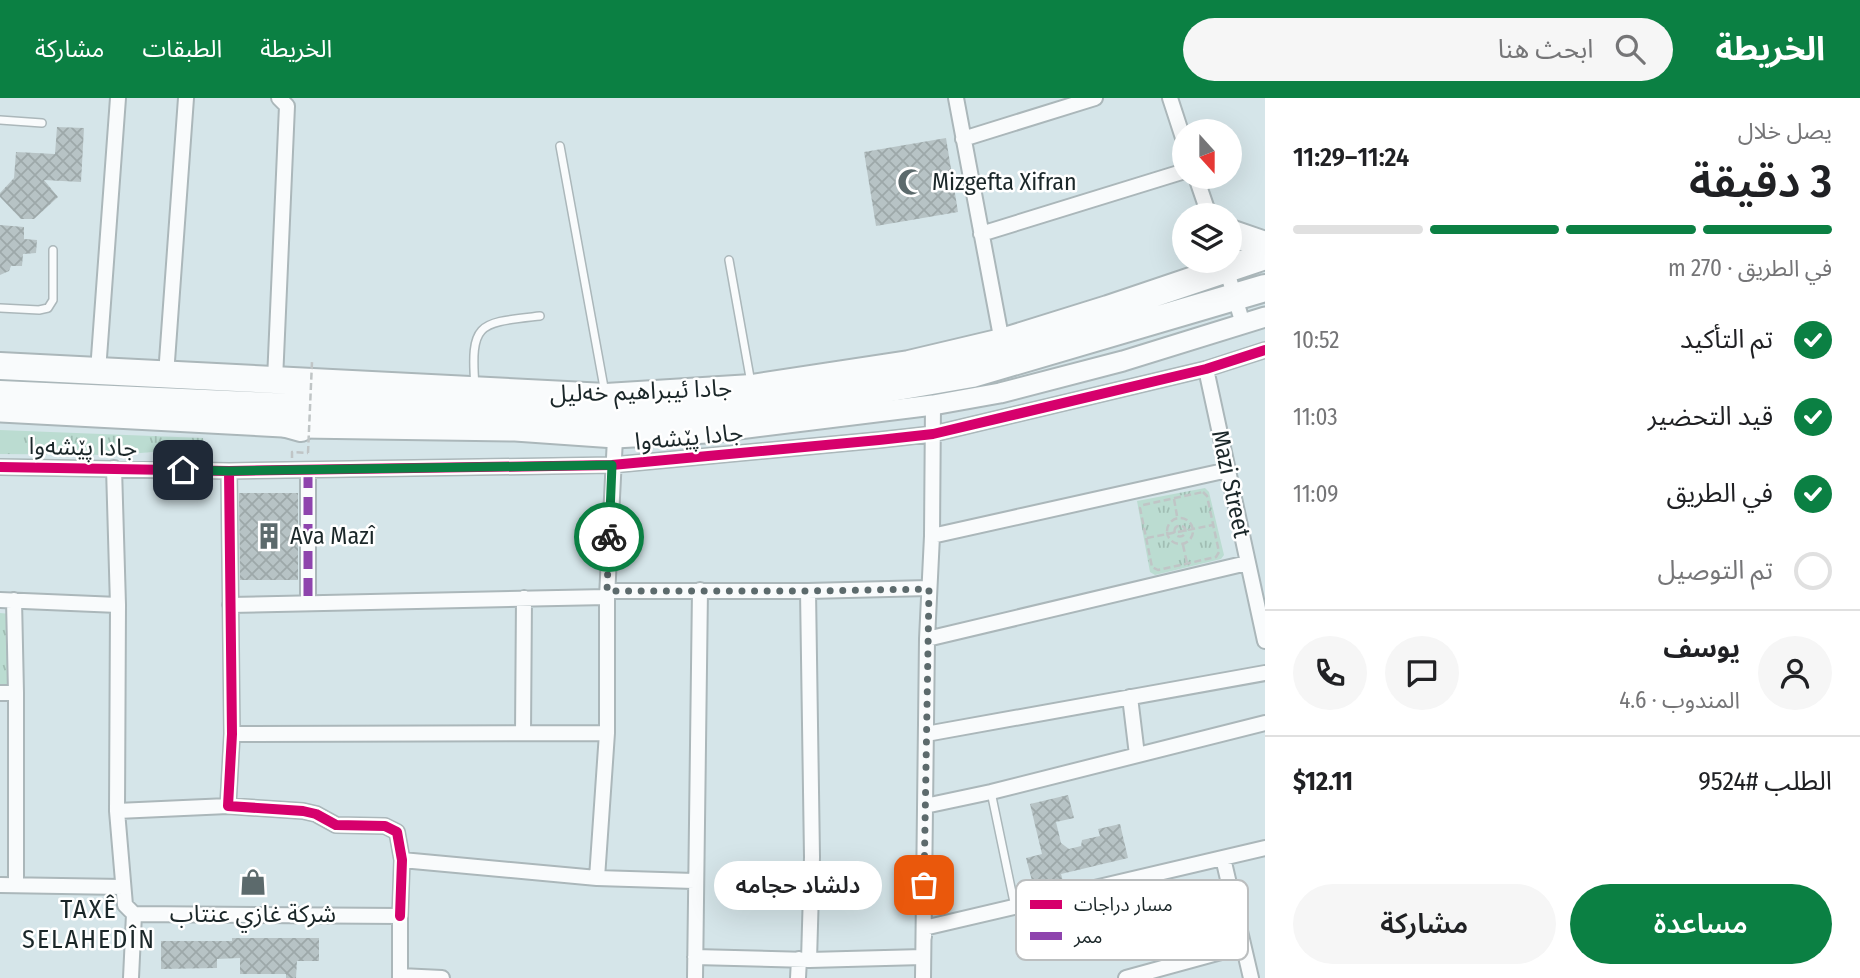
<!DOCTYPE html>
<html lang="ar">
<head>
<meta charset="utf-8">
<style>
  :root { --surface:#fff; --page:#f6f6f6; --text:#202124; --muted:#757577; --line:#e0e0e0; --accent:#0b8043 }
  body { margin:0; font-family:"Fira Sans Condensed","Noto Sans Arabic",sans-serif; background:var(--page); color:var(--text); direction:rtl; height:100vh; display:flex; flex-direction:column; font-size:26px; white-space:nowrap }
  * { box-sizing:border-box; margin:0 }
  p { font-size:23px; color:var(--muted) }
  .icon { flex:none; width:38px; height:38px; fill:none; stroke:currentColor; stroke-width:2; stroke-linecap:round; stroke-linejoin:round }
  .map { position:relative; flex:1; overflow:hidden; direction:ltr }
  .panel { display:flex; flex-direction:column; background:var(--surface); width:595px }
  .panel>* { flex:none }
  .needle { width:46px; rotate:159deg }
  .tools { position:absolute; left:1172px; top:21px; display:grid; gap:14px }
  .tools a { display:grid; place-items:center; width:70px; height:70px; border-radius:50%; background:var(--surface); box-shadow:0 7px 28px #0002; font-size:35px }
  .pin { position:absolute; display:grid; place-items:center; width:60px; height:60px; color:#fff; margin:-30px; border-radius:14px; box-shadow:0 4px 10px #0006 }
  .courier { position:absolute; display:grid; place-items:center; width:70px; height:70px; margin:-35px; border:5px solid #0b8043; border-radius:50%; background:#fff; color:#222; box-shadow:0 2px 9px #0007 }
  .bubble { position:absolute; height:49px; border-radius:24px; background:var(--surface); box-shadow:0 7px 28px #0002; font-size:23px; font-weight:600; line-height:49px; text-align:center; direction:rtl }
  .summary em { font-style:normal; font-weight:600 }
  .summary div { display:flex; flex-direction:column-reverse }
  .summary { display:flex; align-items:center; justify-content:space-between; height:119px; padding:0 28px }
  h1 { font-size:46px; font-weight:600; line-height:52px }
  .bar { display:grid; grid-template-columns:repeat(4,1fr); gap:10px 7px; align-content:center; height:84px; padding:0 28px }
  .bar i { height:9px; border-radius:5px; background:var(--line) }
  .bar .current { background:var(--accent) }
  .bar p { grid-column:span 4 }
  .line { display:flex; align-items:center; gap:18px; padding:0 28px; border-top:2px solid var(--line) }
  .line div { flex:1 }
  .round { display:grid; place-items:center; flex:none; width:74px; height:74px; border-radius:37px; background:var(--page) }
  ol { padding:0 28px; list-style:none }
  li { display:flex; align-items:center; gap:21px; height:77px }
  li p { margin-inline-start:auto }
  li .icon { padding:7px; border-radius:50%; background:var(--accent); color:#fff; stroke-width:4 }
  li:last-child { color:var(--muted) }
  li i { width:38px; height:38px; border:4px solid var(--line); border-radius:50% }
  .action { display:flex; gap:14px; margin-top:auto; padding:14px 28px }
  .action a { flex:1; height:80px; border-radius:42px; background:var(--accent); color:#fff; font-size:28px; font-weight:600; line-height:80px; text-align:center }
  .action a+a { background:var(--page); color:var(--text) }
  header { display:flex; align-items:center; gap:42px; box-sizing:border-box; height:98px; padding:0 35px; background:var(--accent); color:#fff }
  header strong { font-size:33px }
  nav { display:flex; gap:38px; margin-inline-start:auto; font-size:24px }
  .search { width:490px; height:63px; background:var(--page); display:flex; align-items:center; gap:18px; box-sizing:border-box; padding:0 24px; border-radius:38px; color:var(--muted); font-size:26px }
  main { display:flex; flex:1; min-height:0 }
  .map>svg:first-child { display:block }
  .grass { fill:url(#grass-tufts) }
  .building { fill:url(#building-cross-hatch) }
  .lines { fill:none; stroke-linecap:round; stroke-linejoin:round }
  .lane-casing { stroke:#abb7ba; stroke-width:10 }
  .street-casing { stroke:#abb7ba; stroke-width:18 }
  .secondary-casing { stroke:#abb7ba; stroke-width:23 }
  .highway-casing { stroke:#abb7ba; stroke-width:30 }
  .path { stroke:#c0c5c6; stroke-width:2.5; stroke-dasharray:7 3.5; stroke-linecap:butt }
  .lane { stroke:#f9fbfc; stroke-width:7 }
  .street { stroke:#f9fbfc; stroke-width:14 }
  .secondary { stroke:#f9fbfc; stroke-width:19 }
  .highway { stroke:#f9fbfc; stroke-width:26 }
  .path-bridge { stroke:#c0c5c6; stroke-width:2.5; stroke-dasharray:7 3.5; stroke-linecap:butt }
  .quiet { stroke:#8e44ad; stroke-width:9; stroke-dasharray:18 9; stroke-linecap:butt }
  .cycleway-casing { stroke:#fff; stroke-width:15 }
  .cycleway { stroke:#d6006c; stroke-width:10 }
  .done { stroke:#5c6a6c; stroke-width:7; stroke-dasharray:0 12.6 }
  .route { stroke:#0b8043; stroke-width:9 }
  .labels { text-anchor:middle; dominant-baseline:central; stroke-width:5; stroke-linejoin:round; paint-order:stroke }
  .poi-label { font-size:24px; fill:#1b2729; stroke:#fff; text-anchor:start }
  .street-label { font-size:24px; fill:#1b2729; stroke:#fff }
  .neighbourhood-label { font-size:26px; letter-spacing:2px; fill:#1b2729; stroke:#fff }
  .key { fill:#fff; stroke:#bbbebf; stroke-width:2 }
  .key-label { font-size:19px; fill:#1b2729 }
</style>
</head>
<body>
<header>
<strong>الخريطة</strong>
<div class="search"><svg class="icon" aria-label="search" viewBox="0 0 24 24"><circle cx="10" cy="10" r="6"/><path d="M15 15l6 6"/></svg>ابحث هنا</div>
<nav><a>الخريطة</a><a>الطبقات</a><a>مشاركة</a></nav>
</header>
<main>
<section class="panel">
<div class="summary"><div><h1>3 دقيقة</h1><p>يصل خلال</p></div><em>11:24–11:29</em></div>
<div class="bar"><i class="current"></i><i class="current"></i><i class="current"></i><i></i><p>في الطريق · 270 m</p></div>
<ol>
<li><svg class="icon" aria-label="check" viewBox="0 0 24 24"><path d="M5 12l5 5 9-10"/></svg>تم التأكيد<p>10:52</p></li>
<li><svg class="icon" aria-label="check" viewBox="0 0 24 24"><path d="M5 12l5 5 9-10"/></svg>قيد التحضير<p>11:03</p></li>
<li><svg class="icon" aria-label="check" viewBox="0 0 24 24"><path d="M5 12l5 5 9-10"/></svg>في الطريق<p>11:09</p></li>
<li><i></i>تم التوصيل</li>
</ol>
<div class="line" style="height:126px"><a class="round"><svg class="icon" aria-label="person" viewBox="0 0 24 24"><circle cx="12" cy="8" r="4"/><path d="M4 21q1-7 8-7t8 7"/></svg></a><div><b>يوسف</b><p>المندوب · 4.6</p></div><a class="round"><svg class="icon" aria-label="chat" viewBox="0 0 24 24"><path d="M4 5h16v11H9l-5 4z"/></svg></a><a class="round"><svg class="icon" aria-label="phone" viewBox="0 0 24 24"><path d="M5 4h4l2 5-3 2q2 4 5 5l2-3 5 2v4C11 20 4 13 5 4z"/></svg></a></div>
<div class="line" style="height:91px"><div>الطلب #9524</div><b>$12.11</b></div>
<div class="action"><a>مساعدة</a><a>مشاركة</a></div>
</section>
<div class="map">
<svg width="1265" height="880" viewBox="0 0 1265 880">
  <defs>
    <pattern id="grass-tufts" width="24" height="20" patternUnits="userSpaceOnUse" patternTransform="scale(1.75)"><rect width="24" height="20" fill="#bbdcd1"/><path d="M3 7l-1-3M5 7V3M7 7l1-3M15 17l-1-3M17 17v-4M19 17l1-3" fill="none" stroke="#a0bdb3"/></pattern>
    <pattern id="building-cross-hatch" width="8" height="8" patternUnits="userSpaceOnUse" patternTransform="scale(1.75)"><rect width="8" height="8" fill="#b7c3c5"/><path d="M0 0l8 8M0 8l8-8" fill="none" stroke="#9da8a9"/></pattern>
  </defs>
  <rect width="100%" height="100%" fill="#d5e5e9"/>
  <path class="grass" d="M0,332L203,340L204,350L115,357L0,356Z
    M1205,390L1209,394L1224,457L1221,461L1155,477L1150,474L1137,403Z
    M0,515L11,516L8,586H0Z"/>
  <path class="building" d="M57,29L84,30L81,84L44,82L58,99L34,121H21L0,99V95L14,80L16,54L55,56Z
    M946,40L958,114L876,128L864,54Z
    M0,127L24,129V141L37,142L36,155L23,156L22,168H11L9,173L0,177Z
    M239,395H298V482H240Z
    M1068,697L1074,720L1056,724L1061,745L1069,751L1081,748L1082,742L1100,738L1098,731L1120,726L1128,760L1061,776L1064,787L1035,794L1026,760L1042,756L1030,706Z
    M232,840H319V863H297L296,880H286V876H240V860L217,861V870L161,871V843H232Z"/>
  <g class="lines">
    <defs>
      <path id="lane" d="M0,22L42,25
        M560,48L605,295
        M729,162L751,285
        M0,210L39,212L48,210L53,202V152
        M475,289C470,223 479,225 540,218
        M991,694L1015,809"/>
      <path id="street" d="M956,0L1002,244
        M1170,0L1185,46
        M963,41L1095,0
        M1196,79L1209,117
        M981,136L1185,73
        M1225,167L1243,226
        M1206,271L1265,543
        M98,273L118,0
        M166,277L186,0
        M275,282L287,8L279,0
        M0,369L229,373L612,367L879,342L933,336L1206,271L1265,252
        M308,372V505
        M229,373L232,636L228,708L303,713L316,716L336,727L385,728L397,734L402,762L400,818
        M932,438L1228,372
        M607,493H808L929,490
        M808,493L812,759L809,862
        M0,502L118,507L114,370
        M118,507L117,713L125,807L134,816L131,880
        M230,507L607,499
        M927,541L1247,465
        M0,595H16L14,502
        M16,595V786
        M1130,599L1137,657
        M523,635L524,500
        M232,636L607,635
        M926,636L1265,575
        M925,708L991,694L1265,625
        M117,713L228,708
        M1223,760L1251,880
        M402,762L597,780L694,783
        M597,780L607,635V499L615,340
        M0,787L123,789
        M134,816L400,818V880
        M924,839V830L1265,750
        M695,859L809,862L923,859
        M400,878L442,880
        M695,880L700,492
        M798,880L799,861
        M923,880L927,541L932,438L933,307
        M1126,880L1243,848"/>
      <path id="secondary" d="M0,314L301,330L515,333L615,340L707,335L933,307L1000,295L1123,263L1265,219"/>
      <path id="highway" d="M1230,135L1265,147
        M0,268L606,299L752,290L909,266L1002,244L1108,211L1265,158
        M0,296L519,319L646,318L738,312L845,298L972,276L1265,190
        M258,318L301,330"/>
    </defs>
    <use href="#lane" class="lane-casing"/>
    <use href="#street" class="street-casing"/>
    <use href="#secondary" class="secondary-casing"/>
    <use href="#highway" class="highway-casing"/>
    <path class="path" d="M292,360V354L308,355
      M1203,394L1207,398L1219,454L1216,459L1158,472L1152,469L1140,410L1143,407Z
      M1174,401L1177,418
      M1167 433a13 13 0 1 1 26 0a13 13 0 1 1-26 0Z
      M1174.5 433a5.5 5.5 0 1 1 11 0a5.5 5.5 0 1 1-11 0Z
      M1147,440L1213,427
      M1183,447L1187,465"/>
    <use href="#lane" class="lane"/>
    <use href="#street" class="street"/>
    <use href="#secondary" class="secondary"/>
    <use href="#highway" class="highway"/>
    <path class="path-bridge" d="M308,355L312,264"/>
    <path class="quiet" d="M308,372V505"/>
    <defs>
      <path id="cycleway" d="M0,369L229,373L612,367L879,342L933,336L1206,271L1265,252
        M229,373L232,636L228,708L303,713L316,716L336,727L385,728L397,734L402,762L400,818"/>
    </defs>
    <use href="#cycleway" class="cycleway-casing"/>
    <use href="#cycleway" class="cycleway"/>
  </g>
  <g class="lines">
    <path class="done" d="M609,439L607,493H808L929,491L924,787"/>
    <path class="route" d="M183,372L229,373L612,367L609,439"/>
  </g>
  <defs>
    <symbol id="mosque-bare" viewBox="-9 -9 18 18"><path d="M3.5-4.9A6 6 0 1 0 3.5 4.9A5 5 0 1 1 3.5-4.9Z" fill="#5c6a6c" stroke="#fff" stroke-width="2.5" paint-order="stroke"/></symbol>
    <symbol id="building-bare" viewBox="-9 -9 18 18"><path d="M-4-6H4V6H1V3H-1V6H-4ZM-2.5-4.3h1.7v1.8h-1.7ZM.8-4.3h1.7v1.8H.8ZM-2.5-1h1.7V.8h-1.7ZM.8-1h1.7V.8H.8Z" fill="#5c6a6c" stroke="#fff" stroke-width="2.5" paint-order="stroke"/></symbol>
    <symbol id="shop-bare" viewBox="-9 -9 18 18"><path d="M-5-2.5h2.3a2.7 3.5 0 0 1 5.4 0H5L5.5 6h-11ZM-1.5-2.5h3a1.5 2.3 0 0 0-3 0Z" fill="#5c6a6c" stroke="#fff" stroke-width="2.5" paint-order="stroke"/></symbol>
  </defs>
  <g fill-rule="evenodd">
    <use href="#mosque-bare" x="892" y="65" width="38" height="38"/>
    <use href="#building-bare" x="250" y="419" width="38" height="38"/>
    <use href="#shop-bare" x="234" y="765" width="38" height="38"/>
  </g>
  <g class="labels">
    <g class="poi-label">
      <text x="932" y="84">Mizgefta Xifran</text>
      <text x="290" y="438">Ava Mazî</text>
      <text x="253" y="816" text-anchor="middle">شركة غازي عنتاب</text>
    </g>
    <g class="street-label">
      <text transform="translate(641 293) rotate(-2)">جادا ئیبراهیم خەلیل</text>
      <text transform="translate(689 339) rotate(-5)">جادا پێشەوا</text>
      <text transform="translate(83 349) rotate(1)">جادا پێشەوا</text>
      <text transform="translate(1231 386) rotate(78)">Mazi Street</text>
    </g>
    <g class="neighbourhood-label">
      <text x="89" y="811">TAXÊ<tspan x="89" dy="30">SELAHEDÎN</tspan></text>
    </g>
  </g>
  <rect x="1016" y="782" width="232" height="80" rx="10" class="key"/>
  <rect x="1030" y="802" width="32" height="9" fill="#d6006c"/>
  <rect x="1030" y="834" width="32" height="8" fill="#8e44ad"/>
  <g class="key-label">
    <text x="1074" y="813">مسار دراجات</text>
    <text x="1074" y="845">ممر</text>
  </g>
</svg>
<div class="tools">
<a><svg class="needle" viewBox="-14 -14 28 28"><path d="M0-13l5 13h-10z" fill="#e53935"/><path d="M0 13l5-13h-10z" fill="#757577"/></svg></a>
<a><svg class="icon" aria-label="layers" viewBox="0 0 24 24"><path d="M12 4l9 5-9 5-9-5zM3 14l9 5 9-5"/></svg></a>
</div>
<div class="pin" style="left:924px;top:787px;background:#ea580c"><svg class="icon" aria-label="bag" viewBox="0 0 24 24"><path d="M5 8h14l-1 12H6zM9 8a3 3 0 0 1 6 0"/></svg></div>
<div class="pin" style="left:183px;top:372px;background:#1f2937"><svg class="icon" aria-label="home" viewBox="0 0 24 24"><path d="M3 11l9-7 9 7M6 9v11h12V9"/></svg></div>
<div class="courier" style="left:609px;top:439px"><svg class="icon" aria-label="bike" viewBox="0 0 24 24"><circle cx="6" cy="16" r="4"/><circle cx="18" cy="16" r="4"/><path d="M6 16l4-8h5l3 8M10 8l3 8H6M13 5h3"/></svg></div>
<div class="bubble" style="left:714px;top:763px;width:168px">دلشاد حجامه</div>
</div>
</main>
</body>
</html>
